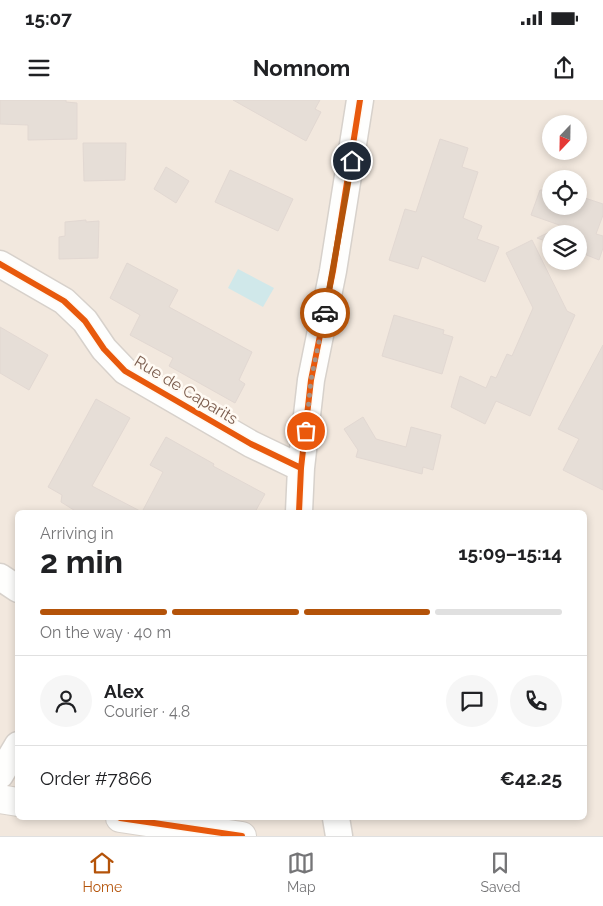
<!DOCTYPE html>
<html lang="en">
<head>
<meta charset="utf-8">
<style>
  :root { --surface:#fff; --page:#f6f6f6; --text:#202124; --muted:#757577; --line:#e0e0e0; --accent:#b45309 }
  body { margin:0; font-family:Raleway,sans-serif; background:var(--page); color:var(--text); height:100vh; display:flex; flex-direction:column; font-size:19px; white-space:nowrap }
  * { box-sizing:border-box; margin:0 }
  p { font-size:16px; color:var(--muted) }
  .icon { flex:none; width:28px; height:28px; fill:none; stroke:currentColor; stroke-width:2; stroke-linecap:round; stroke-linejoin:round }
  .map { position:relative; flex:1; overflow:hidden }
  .drawer { position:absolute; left:15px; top:410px; width:572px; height:310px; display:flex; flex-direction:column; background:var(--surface); border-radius:8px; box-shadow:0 2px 8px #0003 }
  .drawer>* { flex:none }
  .needle { width:32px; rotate:202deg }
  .buttons { position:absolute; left:542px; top:15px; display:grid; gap:10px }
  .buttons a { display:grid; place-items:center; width:45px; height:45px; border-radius:50%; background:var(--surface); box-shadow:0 2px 8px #0003; font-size:25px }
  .pin { position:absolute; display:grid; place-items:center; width:42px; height:42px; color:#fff; margin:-21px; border:2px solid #fff; border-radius:50%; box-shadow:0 1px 5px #0007 }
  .courier { position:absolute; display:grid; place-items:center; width:50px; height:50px; margin:-25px; border:4px solid #b45309; border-radius:50%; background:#fff; color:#222; box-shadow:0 1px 6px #0007 }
  .head em { font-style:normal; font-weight:700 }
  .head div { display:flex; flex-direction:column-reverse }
  .head { display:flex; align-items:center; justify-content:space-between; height:85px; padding:0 25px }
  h1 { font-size:32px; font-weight:700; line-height:38px }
  .bar { display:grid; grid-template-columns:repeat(4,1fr); gap:8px 5px; align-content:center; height:60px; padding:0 25px }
  .bar i { height:6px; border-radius:4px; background:var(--line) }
  .bar .active { background:var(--accent) }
  .bar p { grid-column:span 4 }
  .line { display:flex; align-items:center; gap:12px; padding:0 25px; border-top:1px solid var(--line) }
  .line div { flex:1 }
  .round { display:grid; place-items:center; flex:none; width:52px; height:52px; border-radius:26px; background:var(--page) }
  .status { display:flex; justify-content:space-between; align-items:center; height:35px; padding:0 25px; background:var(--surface); direction:ltr }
  .status svg { height:14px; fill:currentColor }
  header { display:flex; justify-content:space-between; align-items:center; height:65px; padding:0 25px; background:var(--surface); font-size:22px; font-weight:700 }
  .tabs { display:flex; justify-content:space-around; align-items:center; height:70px; border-top:1px solid var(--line); background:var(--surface); font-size:14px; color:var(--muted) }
  .tabs a { display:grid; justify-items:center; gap:2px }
  .tabs .active { color:var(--accent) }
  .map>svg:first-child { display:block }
  .residential { fill:#f2e8de; fill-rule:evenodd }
  .water { fill:#d0e8ea }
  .building { fill:#e6ded7; stroke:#e2d8d2 }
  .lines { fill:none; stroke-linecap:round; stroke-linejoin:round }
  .street-casing { stroke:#d7d1cb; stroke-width:29 }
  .secondary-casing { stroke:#d9d2cb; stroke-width:30 }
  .street { stroke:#fefefd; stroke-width:26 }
  .secondary { stroke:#fefefd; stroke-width:28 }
  .cycleway-casing { stroke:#fffaf3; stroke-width:9 }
  .cycleway { stroke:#e8590c; stroke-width:6 }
  .done { stroke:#a69286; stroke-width:5; stroke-dasharray:0 9 }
  .route { stroke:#b45309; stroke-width:6 }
  .labels { text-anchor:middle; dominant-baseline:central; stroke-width:5; stroke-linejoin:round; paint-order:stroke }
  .street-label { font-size:16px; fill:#7a5c4d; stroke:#fffaf3 }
</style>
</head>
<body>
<div class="status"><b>15:07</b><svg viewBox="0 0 49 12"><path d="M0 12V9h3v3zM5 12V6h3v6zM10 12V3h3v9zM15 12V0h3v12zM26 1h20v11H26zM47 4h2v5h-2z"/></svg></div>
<header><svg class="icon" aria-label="menu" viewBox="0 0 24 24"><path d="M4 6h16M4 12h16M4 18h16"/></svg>Nomnom<svg class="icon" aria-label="share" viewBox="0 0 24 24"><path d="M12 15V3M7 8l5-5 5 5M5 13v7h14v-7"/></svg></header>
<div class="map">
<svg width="603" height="736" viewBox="0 0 603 736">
  <rect width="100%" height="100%" fill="#f9f5f0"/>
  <path class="residential" d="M0,0H603V736H0ZM551,24H579V51H551ZM551,79H579V106H551ZM551,134H579V161H551ZM18,412H585V718H18Z"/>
  <path class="water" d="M238,169L274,188L263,207L228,188Z"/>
  <path class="building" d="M0,0H66V2L77,3V39L28,40V25L0,24Z
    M233,0H320L315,9L321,12L306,41Z
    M440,39L468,48L462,67L478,72L463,118L482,126L477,139L499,147L485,182L422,156L418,169L389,160L405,109L416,112Z
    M83,43H126L125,80L84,81Z
    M166,67L189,81L176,103L154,89Z
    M230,70L293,99L278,131L215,102Z
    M540,90H551V106H579V96L603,104V115L596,134L603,136V148L599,160L579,152V134H551V143L537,138L562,126L531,115Z
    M86,120V122L99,121L98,158L59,159V137L65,136V122Z
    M532,140L567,211L575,215L530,316L496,301L485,324L451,307L460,276L486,288L491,276L496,278L507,254L512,256L533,208L506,153Z
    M127,163L178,190L169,207L252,252L239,280L245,284L235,303L169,266L173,258L130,235L140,215L110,198Z
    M394,215L444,230L443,234L453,237L442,274L382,256Z
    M0,227L48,255L29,290L0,273Z
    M603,245V390L563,370L579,339L558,329Z
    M96,299L130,318L92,386L142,412H77L61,402L62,395L48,387Z
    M363,317L376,339L406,347L411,327L441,335L433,370L423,367L422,374L356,357L358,350L344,329Z
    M166,337L214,364L213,366L265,394L255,412H142L163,372L150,365Z"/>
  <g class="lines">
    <defs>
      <path id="street" d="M0,164L64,201L85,221L104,249L125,271L251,344L301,368
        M299,412L301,368L311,280L333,171L360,0
        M0,477L18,489
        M0,675L18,645
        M336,718L339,736"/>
      <path id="secondary" d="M0,699L18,702
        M120,718L242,736"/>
    </defs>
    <use href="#street" class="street-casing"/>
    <use href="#secondary" class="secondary-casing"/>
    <use href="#street" class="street"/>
    <use href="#secondary" class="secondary"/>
    <defs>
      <path id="cycleway" d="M0,164L64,201L85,221L104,249L125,271L251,344L301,368
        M299,412L301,368L311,280L333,171L360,0
        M120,718L242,736"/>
    </defs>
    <use href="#cycleway" class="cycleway-casing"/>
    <use href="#cycleway" class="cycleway"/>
  </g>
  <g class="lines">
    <path class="done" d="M306,331L311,280L325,213"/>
    <path class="route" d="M325,213L352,61"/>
  </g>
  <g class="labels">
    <g class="street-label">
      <text transform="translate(186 290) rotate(31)">Rue de Caparits</text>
    </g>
  </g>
</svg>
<div class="buttons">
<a><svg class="needle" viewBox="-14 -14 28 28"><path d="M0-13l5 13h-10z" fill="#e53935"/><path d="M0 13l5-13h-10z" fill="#757577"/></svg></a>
<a><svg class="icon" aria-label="locate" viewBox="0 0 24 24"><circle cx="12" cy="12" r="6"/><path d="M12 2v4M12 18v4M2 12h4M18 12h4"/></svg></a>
<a><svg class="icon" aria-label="layers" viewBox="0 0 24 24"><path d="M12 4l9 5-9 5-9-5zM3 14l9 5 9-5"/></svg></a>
</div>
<div class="pin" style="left:306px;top:331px;background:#ea580c"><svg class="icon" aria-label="bag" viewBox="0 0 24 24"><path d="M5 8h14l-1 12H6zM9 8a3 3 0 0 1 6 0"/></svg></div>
<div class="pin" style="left:352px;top:61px;background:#1f2937"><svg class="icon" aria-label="home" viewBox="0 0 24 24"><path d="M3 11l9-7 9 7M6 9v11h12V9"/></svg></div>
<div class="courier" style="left:325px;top:213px"><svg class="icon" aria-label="car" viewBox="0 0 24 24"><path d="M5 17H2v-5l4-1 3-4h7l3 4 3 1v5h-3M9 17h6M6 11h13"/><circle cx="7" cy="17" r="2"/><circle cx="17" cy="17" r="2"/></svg></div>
<section class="drawer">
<div class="head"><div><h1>2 min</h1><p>Arriving in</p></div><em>15:09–15:14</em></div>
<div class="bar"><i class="active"></i><i class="active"></i><i class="active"></i><i></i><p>On the way · 40 m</p></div>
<div class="line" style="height:90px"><a class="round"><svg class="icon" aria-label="person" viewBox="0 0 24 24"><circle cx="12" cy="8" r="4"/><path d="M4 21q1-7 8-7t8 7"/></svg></a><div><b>Alex</b><p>Courier · 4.8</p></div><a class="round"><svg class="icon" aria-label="chat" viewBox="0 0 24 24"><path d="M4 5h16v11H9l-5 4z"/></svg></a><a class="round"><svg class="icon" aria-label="phone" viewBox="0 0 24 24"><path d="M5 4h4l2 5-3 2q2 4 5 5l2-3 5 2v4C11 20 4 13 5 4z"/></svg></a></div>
<div class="line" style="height:65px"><div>Order #7866</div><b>€42.25</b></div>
</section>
</div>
<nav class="tabs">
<a class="active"><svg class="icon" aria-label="home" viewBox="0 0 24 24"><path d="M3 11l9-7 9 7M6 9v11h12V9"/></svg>Home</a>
<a><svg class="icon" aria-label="map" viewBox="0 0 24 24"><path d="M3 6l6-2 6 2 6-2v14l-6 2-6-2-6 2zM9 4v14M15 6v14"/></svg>Map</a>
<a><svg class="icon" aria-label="saved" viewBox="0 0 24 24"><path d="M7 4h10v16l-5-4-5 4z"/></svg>Saved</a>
</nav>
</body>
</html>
